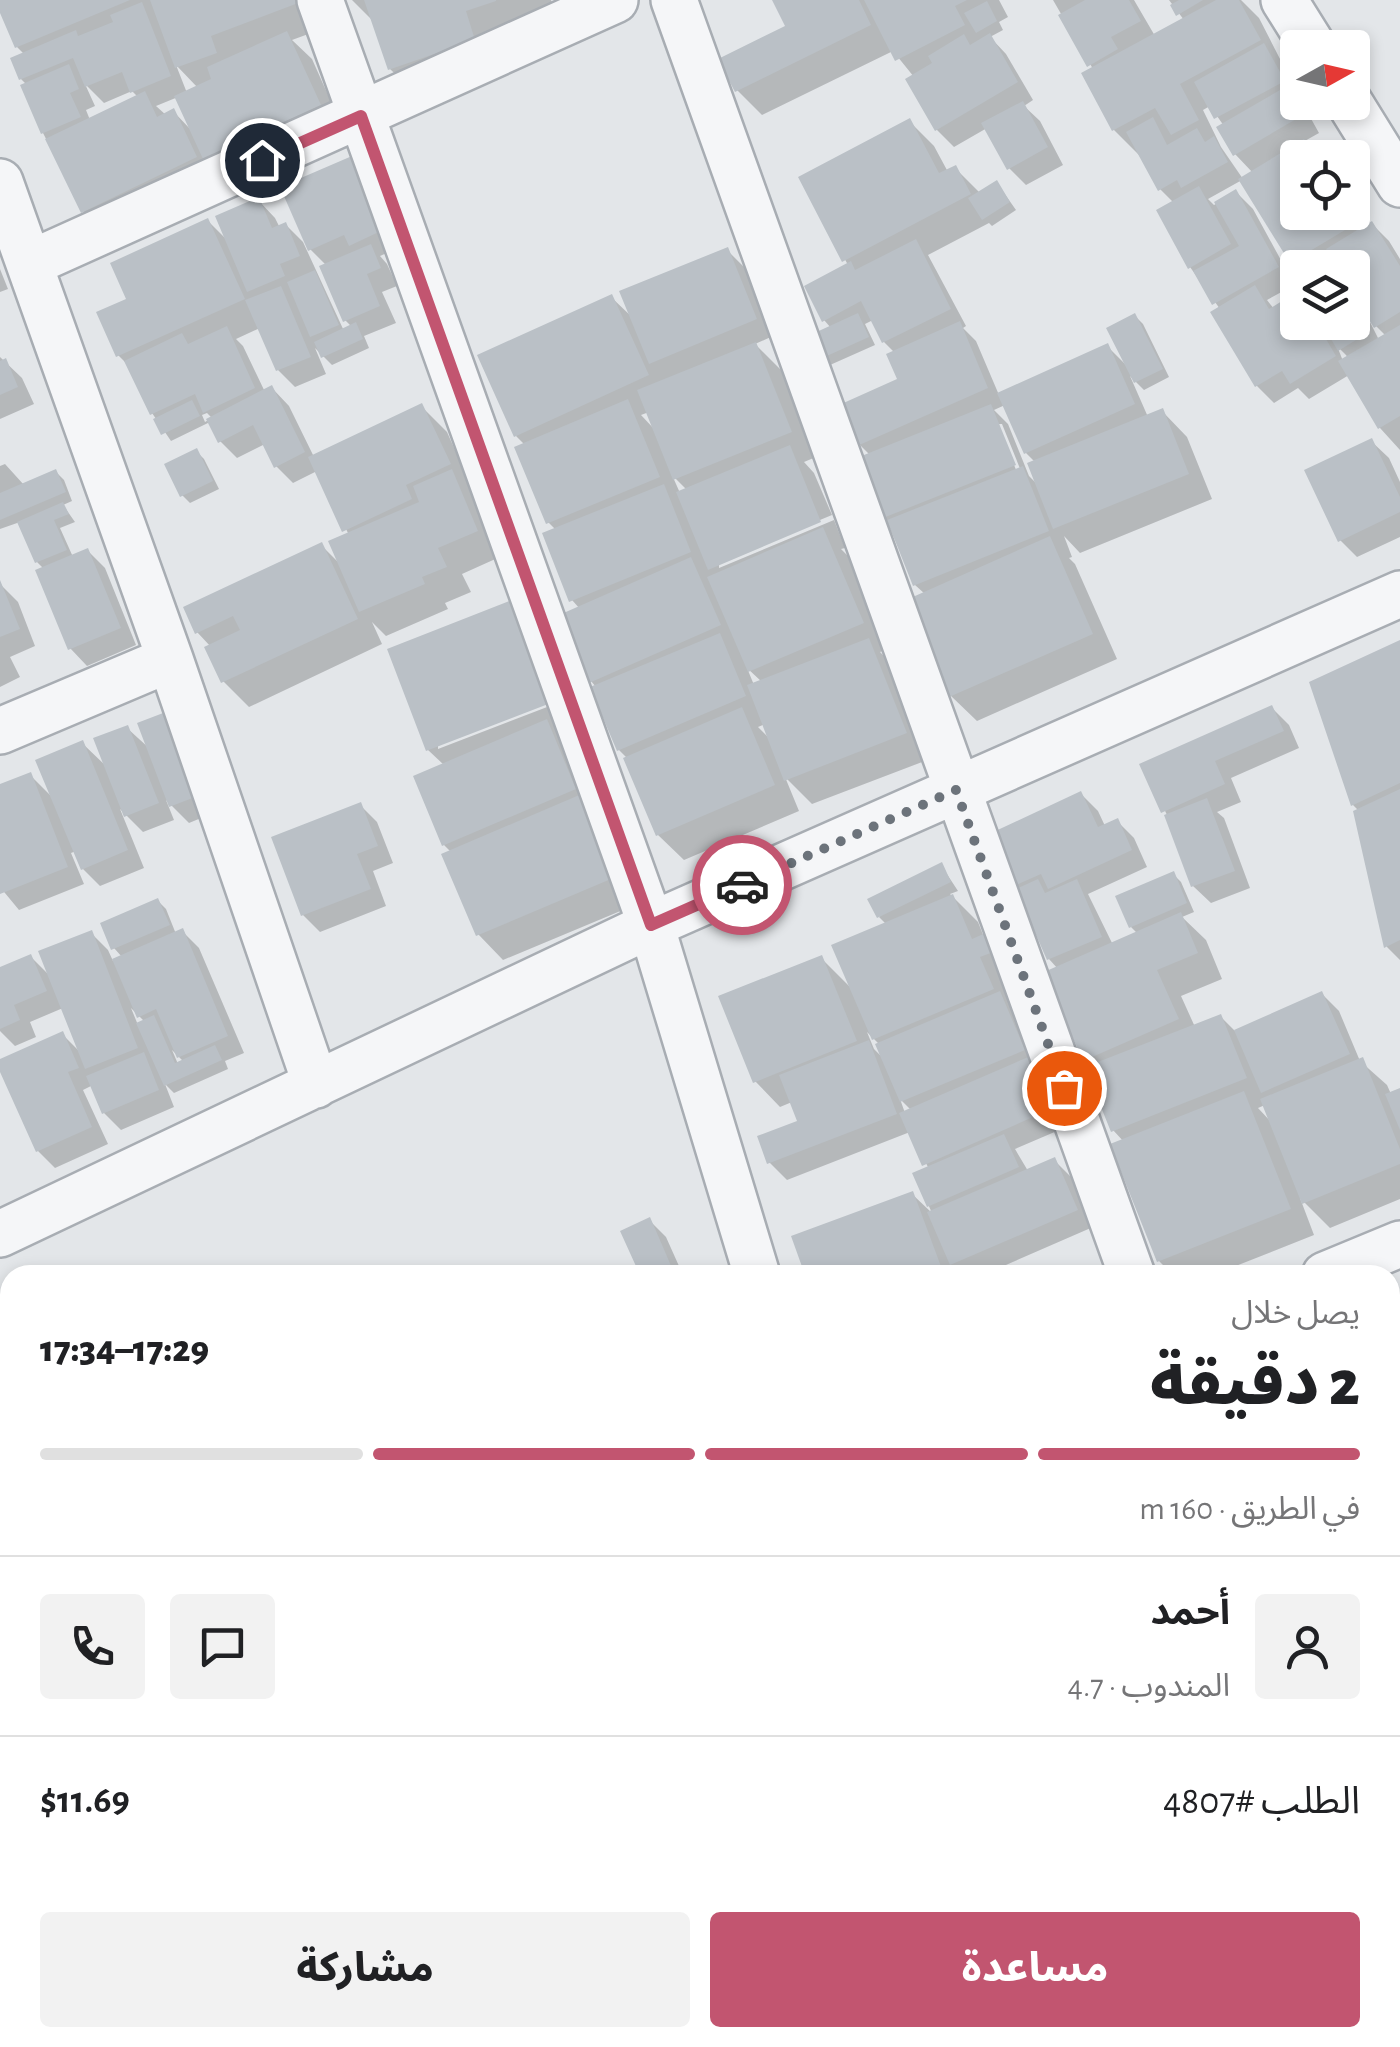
<!DOCTYPE html>
<html lang="ar">
<head>
<meta charset="utf-8">
<style>
  :root { --surface:#fff; --page:#f2f2f2; --text:#202124; --muted:#757577; --line:#e0e0e0; --accent:#c25570 }
  body { margin:0; font-family:"Alegreya Sans","Noto Sans Arabic",sans-serif; background:var(--page); color:var(--text); direction:rtl; height:100vh; display:flex; flex-direction:column; font-size:38px; white-space:nowrap }
  * { box-sizing:border-box; margin:0 }
  p { font-size:32px; color:var(--muted) }
  .icon { flex:none; width:55px; height:55px; fill:none; stroke:currentColor; stroke-width:2; stroke-linecap:round; stroke-linejoin:round }
  .map { position:relative; flex:1; overflow:hidden; direction:ltr }
  .sheet { position:absolute; left:0px; top:1265px; width:1400px; height:782px; display:flex; flex-direction:column; background:var(--surface); border-radius:30px 30px 0 0; box-shadow:0 5px 15px #0003; direction:rtl }
  .sheet>* { flex:none }
  .needle { width:65px; rotate:82deg }
  .fabs { position:absolute; left:1280px; top:30px; display:grid; gap:20px }
  .fabs a { display:grid; place-items:center; width:90px; height:90px; border-radius:10px; background:var(--surface); box-shadow:0 5px 15px #0003; font-size:50px }
  .pin { position:absolute; display:grid; place-items:center; width:85px; height:85px; color:#fff; margin:-42px; border:5px solid #fff; border-radius:50%; box-shadow:0 2px 10px #0007 }
  .courier { position:absolute; display:grid; place-items:center; width:100px; height:100px; margin:-50px; border:8px solid #c25570; border-radius:50%; background:#fff; color:#222; box-shadow:0 2px 12px #0007 }
  .overview em { font-style:normal; font-weight:800 }
  .overview div { display:flex; flex-direction:column-reverse }
  .overview { display:flex; align-items:center; justify-content:space-between; height:170px; padding:0 40px }
  h1 { font-size:65px; font-weight:800; line-height:75px }
  .bar { display:grid; grid-template-columns:repeat(4,1fr); gap:15px 10px; align-content:center; height:120px; padding:0 40px }
  .bar i { height:12px; border-radius:8px; background:var(--line) }
  .bar .selected { background:var(--accent) }
  .bar p { grid-column:span 4 }
  .line { display:flex; align-items:center; gap:25px; padding:0 40px; border-top:2px solid var(--line) }
  .line div { flex:1 }
  .round { display:grid; place-items:center; flex:none; width:105px; height:105px; border-radius:10px; background:var(--page) }
  .action { display:flex; gap:20px; margin-top:auto; padding:20px 40px }
  .action a { flex:1; height:115px; border-radius:10px; background:var(--accent); color:#fff; font-size:40px; font-weight:800; line-height:115px; text-align:center }
  .action a+a { background:var(--page); color:var(--text) }
  .map>svg:first-child { display:block }
  .shadow { fill:#0003; fill-rule:evenodd }
  .building { fill:#bac0c6 }
  .lines { fill:none; stroke-linecap:round; stroke-linejoin:round }
  .minor-casing { stroke:#a8adb3; stroke-width:50 }
  .minor { stroke:#f5f6f8; stroke-width:45 }
  .done { stroke:#6c737b; stroke-width:10; stroke-dasharray:0 18 }
  .route { stroke:#c25570; stroke-width:12 }
</style>
</head>
<body>
<div class="map">
<svg width="1400" height="2047" viewBox="0 0 1400 2047">
  <rect width="100%" height="100%" fill="#e3e6e9"/>
  <path class="shadow" d="M0,0H324L333,25L292,40L312,59L344,131L109,237L83,211L43,133L27,85L21,79L25,55L17,47ZM176,65L198,88L187,93ZM85,84L104,103L132,91L138,97L90,120L86,110L95,106ZM178,97L192,131L173,111L166,115L156,106Z
    M352,0H551L556,14L416,94L390,69L375,23Z
    M775,0H999L1008,17L999,22L1003,30L990,37L1006,54L1033,100L1024,106L1040,121L1063,165L1026,185L1009,168L987,128L954,147L937,130L914,77L893,51L762,115L737,90L788,28Z
    M1053,0H1134L1155,36L1184,20L1169,0H1241L1259,18L1298,94V102L1304,106L1319,133L1303,142L1319,158H1298V212H1352L1363,230L1372,224L1389,241L1400,259V450L1380,428L1349,375L1309,399L1298,388L1274,403L1257,386L1220,309L1190,267L1174,203L1160,189L1139,155L1114,130L1093,69ZM1210,106L1224,126L1235,154L1253,173L1243,179L1221,147L1203,110ZM1242,180L1297,267L1288,273L1253,209L1236,192L1214,205L1208,199ZM1337,262L1352,268V322H1298L1274,309L1267,300L1298,283V268H1334L1331,265ZM1368,318L1386,336L1379,340ZM1337,346L1346,355L1348,358L1343,361Z
    M909,121L934,146L948,172L955,168L980,193L997,183L1016,210L992,226L989,223L928,255L966,326L963,328L976,341L999,395L1107,346L1127,366L1135,316L1143,324L1169,377L1144,390L1130,376L1148,417L1162,411L1187,437L1212,499L1080,553L1064,536L1072,557L1069,558L1075,564L1117,659L977,721L951,696L925,594L915,585L885,517L870,455L859,444L900,381L895,353L884,342L873,320L865,324L875,345L830,365L822,357L831,328L824,320L848,265L801,178ZM1005,405L1026,453L1035,462L1038,485L1029,476L1008,424L994,410ZM997,424H1002L1023,476L1019,477Z
    M351,159L398,248L380,256L387,264L397,286L382,292L396,323L364,336L369,348L332,365L315,348L326,374L295,387L278,370L260,328L236,339L243,346L265,392L272,388L289,406L314,457L421,406L447,432L502,556L462,574L471,592L445,603L448,609L386,636L372,622L382,644L249,707L223,681L211,647L197,632L321,545L340,564L349,535L317,471L293,483L276,466L265,444L237,458L220,441L210,422L171,441L152,413L130,367L118,355L129,300L208,221L228,241L258,200L275,218L280,228L286,225L303,242L344,331L352,327L345,320L327,266L310,249ZM207,413L212,418L205,422L202,415Z
    M727,250L744,267L773,336L755,344L781,370L816,457L804,462L814,473L832,515L719,562V568L834,520L845,548L841,549L848,556L888,649L880,652L894,666L930,759L812,804L785,777L799,811L684,860L658,835L628,759L619,750L596,687L591,681L580,609L572,600L556,530L548,522L525,445L516,436L611,297L633,318ZM649,412L656,431L641,415ZM672,475L687,490L680,493ZM747,668L762,682L754,685ZM765,724L771,740L758,727Z
    M0,269L8,289L0,292Z
    M0,357L22,378L34,404L0,419Z
    M1371,441L1389,458L1400,482V537L1357,557L1340,540Z
    M196,451L204,459L219,489L190,503L182,495Z
    M5,464L24,485L56,472L64,480L72,501L63,505L75,522L60,528L73,557L88,551L105,568L136,645L87,666L70,648L44,569L37,562L20,522L0,529V466Z
    M0,584L18,602L35,646L10,657L20,677L0,687Z
    M516,601L541,627L579,726L558,734L571,748L597,810L609,822L642,902L503,960L478,934L445,855L451,852L444,845L416,777L444,765L428,750L390,650ZM566,694L568,699L438,749V744Z
    M1400,642V960L1387,947L1356,813L1359,811L1353,805L1312,683Z
    M1272,708L1289,725L1299,748L1231,778L1241,802L1217,812L1224,818L1250,888L1211,903L1193,886L1167,815L1143,765Z
    M127,728L218,811L189,823L166,800L174,820L143,832L120,809L144,868L100,886L83,869L76,851L71,853L84,884L19,910L0,887V787L30,775L53,798L82,743L107,767Z
    M1081,794L1098,811L1105,826L1117,821L1134,838L1147,867L1088,894L1113,945L1138,934L1131,927L1173,874L1181,882L1194,912L1182,917L1206,940L1222,979L1181,996L1195,1027L1221,1017L1236,1032L1322,994L1339,1011L1360,1061L1387,1085L1391,1094L1400,1090V1199L1330,1228L1300,1198L1314,1235L1213,1275H1173L1159,1261L1124,1142L1113,1130L1093,1067L1085,1060L1058,969L1049,959L1016,885ZM1265,1105L1272,1123L1258,1108Z
    M360,805L377,822L393,863L373,871L386,906L320,932L303,915Z
    M941,865L958,891L950,894L978,922L984,937L987,935L1071,1125L1015,1149L1028,1171L1054,1160L1071,1177L1093,1227L983,1275H963L956,1268L958,1275H807L912,1194L932,1213L915,1175L929,1169L910,1132L787,1180L769,1162L800,1123L792,1102L780,1107L755,1081L821,958L852,989L887,925L879,917ZM867,1032L880,1045L884,1059L874,1049ZM900,1099L912,1111L905,1113Z
    M158,901L166,909L176,934L182,931L199,948L244,1053L225,1061L228,1069L174,1093L165,1084L174,1107L121,1130L104,1113L93,1085L83,1090L108,1144L55,1168L38,1151L0,1062L62,1034L82,1054L63,1008L30,1022L36,1037L15,1046L0,1031V970L30,956L52,978L91,933L108,950L113,961L122,957L114,948ZM131,1008L145,1022L138,1025ZM172,1050L184,1062L178,1064Z
    M649,1220L666,1237L683,1275H642Z
    M161,1268L168,1275H146Z
    M0,1417L10,1431V1591L0,1595Z
    M292,2038H456L458,2047H295Z"/>
  <path class="building" d="M0,0H130L15,48L0,13Z
    M150,0H306L211,36L217,53L175,68Z
    M364,0H496V1L466,11L475,40L388,70Z
    M772,0H859L871,25L735,92L718,59L785,26Z
    M864,0H967L955,6L965,25L895,61Z
    M1085,0H1129L1141,21L1111,37L1118,49L1087,67L1058,15Z
    M1179,0H1203L1176,16L1170,5Z
    M1216,0H1239L1261,40L1180,84L1199,120L1171,135L1155,108L1112,131L1081,73Z
    M987,1L997,21L976,33L964,13Z
    M142,2L171,76L130,93L122,72L85,87L73,58L19,80L10,58L76,30L78,36L113,22L110,15Z
    M287,31L321,105L203,159L174,96L211,79L207,67Z
    M990,33L1018,82L935,131L905,79L932,63L928,56L964,34L970,45Z
    M1264,43L1285,81L1214,119L1194,82Z
    M69,64L79,89L70,93L81,117L41,134L20,85Z
    M1287,86L1303,115L1233,156L1216,127Z
    M145,91L157,117L174,108L197,157L81,213L45,139Z
    M1023,101L1048,147L1007,170L981,123Z
    M1153,117L1167,145L1197,128L1205,142L1214,136L1228,162L1181,188L1177,180L1158,191L1126,132Z
    M910,118L939,173L956,165L971,194L842,262L798,177Z
    M1304,139L1315,158H1298V212H1348L1355,224L1290,263L1238,179Z
    M352,156L383,230L349,246L344,235L308,251L280,187Z
    M997,180L1010,202L982,220L968,198Z
    M1199,186L1231,244L1188,269L1156,210Z
    M1236,189L1279,267L1212,305L1193,271L1239,246L1214,202Z
    M259,197L272,228L286,222L300,256L280,264L285,276L247,292L215,216Z
    M208,218L245,299L116,357L96,312L126,299L110,263Z
    M1372,221L1400,266V312L1374,328L1352,292V268H1337L1326,249Z
    M916,239L951,309L882,343L861,301L822,322L804,286L851,261L855,270Z
    M371,244L381,268L367,274L380,306L343,322L319,266Z
    M728,247L757,319L649,364L619,291Z
    M1320,250L1331,268H1298V285L1288,270Z
    M315,270L339,325L310,337L287,282Z
    M1255,285L1269,309L1298,291V322H1316L1336,356L1290,384L1282,371L1255,387L1210,312Z
    M281,286L311,357L276,371L245,300Z
    M612,294L649,375L514,437L477,355Z
    M1352,304L1369,332L1338,351L1321,322H1352Z
    M858,313L869,337L820,359L810,335Z
    M1135,313L1163,369L1134,383L1106,328Z
    M960,321L988,388L857,446L839,405L897,379L886,354Z
    M356,322L363,339L321,358L314,342Z
    M1400,325V416L1378,429L1338,361Z
    M227,326L255,388L203,413L195,394L150,415L124,361L182,333L188,344Z
    M756,342L792,432L673,480L637,390Z
    M1108,343L1135,404L1024,454L997,393Z
    M6,358L18,387L0,395V361Z
    M272,385L305,452L274,468L253,425L218,443L206,419Z
    M628,399L660,477L546,524L514,447Z
    M192,400L200,416L161,435L153,419Z
    M422,403L451,464L406,485L412,499L342,532L308,457Z
    M991,404L1016,465L883,518L859,457Z
    M1163,408L1189,474L1053,529L1027,463Z
    M1372,438L1400,497V512L1338,542L1304,470Z
    M790,445L821,522L708,570L676,492Z
    M197,448L213,481L180,497L164,464Z
    M1023,466L1049,531L913,586L887,520Z
    M56,469L66,492L0,520V493Z
    M452,469L478,531L438,548L447,567L422,577L425,584L359,612L328,541L419,502L413,486Z
    M664,484L691,552L569,602L542,533Z
    M63,502L69,514L54,520L67,550L35,563L17,522Z
    M823,527L864,623L748,672L707,577Z
    M1050,536L1093,634L949,697L906,600Z
    M322,542L358,619L221,683L204,647L240,630L233,616L195,634L183,607Z
    M88,548L121,628L68,650L35,570Z
    M691,557L721,625L589,683L559,615Z
    M0,580L20,629L0,637Z
    M517,598L556,701L426,751L387,649Z
    M720,633L746,696L617,751L590,687Z
    M869,638L907,733L784,781L747,685Z
    M1400,640V783L1351,806L1309,682Z
    M1272,705L1284,731L1215,761L1225,784L1161,813L1139,764Z
    M742,707L775,785L656,836L623,758Z
    M171,710L203,794L169,807L137,723Z
    M547,719L576,789L442,846L413,776Z
    M128,725L159,803L124,817L93,738Z
    M83,740L128,850L81,870L35,760Z
    M31,772L68,867L0,894V784Z
    M1400,789V940L1384,948L1353,811Z
    M1081,791L1098,827L1118,818L1132,850L1048,889L1041,874L1014,886L989,834Z
    M584,793L618,876L476,936L441,854Z
    M1207,798L1235,871L1191,887L1164,815Z
    M361,802L378,846L357,854L371,889L301,916L271,837Z
    M942,862L951,882L877,918L867,899Z
    M1174,871L1187,903L1129,928L1115,896Z
    M1038,879L1045,893L1077,879L1102,937L1047,960L1016,889Z
    M953,894L972,939L988,932L996,951L980,957L994,989L872,1040L831,945Z
    M158,898L170,925L111,950L100,923Z
    M1181,912L1198,953L1157,970L1179,1019L1083,1061L1044,972Z
    M183,928L228,1036L177,1058L156,1009L137,1018L112,959Z
    M92,930L138,1048L85,1069L38,951Z
    M31,954L47,991L14,1005L20,1020L0,1029V967Z
    M822,955L857,1041L753,1083L718,996Z
    M1000,991L1025,1050L900,1102L875,1044Z
    M1322,991L1350,1054L1261,1093L1234,1030Z
    M1221,1014L1247,1078L1111,1132L1085,1067Z
    M154,1015L175,1063L215,1045L222,1060L164,1086L136,1023Z
    M63,1031L79,1068L68,1072L92,1127L36,1152L0,1072V1059Z
    M869,1040L897,1114L767,1164L757,1136L797,1121L779,1075Z
    M144,1052L159,1090L102,1114L86,1076Z
    M1033,1055L1056,1107L922,1166L899,1113Z
    M1363,1057L1400,1149V1164L1302,1204L1260,1099Z
    M1400,1088V1130L1385,1094Z
    M1244,1091L1291,1209L1157,1262L1110,1144Z
    M1004,1134L1019,1167L927,1207L912,1173Z
    M1055,1157L1078,1210L950,1265L927,1212Z
    M913,1191L943,1272L935,1275H805L791,1236Z
    M650,1217L675,1275H640L620,1231Z
    M0,1440L10,1465V1476L0,1481Z
    M0,1518L10,1543V1556L0,1560Z
    M290,2038H433V2039L401,2047H292Z"/>
  <g class="lines">
    <defs>
      <path id="minor" d="M320,0L651,925L757,1275
        M674,0L1132,1275
        M1284,0L1314,48
        M1349,102L1400,184
        M0,182L170,659L316,1085
        M31,263L615,0
        M0,731L170,659
        M0,1234L651,925L1400,594
        M1325,1275L1400,1244
        M0,1816L10,1812
        M271,2038L273,2047
        M492,2047L534,2038"/>
    </defs>
    <use href="#minor" class="minor-casing"/>
    <use href="#minor" class="minor"/>
  </g>
  <g class="lines">
    <path class="done" d="M742,885L956,790L1064,1088"/>
    <path class="route" d="M262,160L361,116L651,925L742,885"/>
  </g>
</svg>
<div class="fabs">
<a><svg class="needle" viewBox="-14 -14 28 28"><path d="M0-13l5 13h-10z" fill="#e53935"/><path d="M0 13l5-13h-10z" fill="#757577"/></svg></a>
<a><svg class="icon" aria-label="locate" viewBox="0 0 24 24"><circle cx="12" cy="12" r="6"/><path d="M12 2v4M12 18v4M2 12h4M18 12h4"/></svg></a>
<a><svg class="icon" aria-label="layers" viewBox="0 0 24 24"><path d="M12 4l9 5-9 5-9-5zM3 14l9 5 9-5"/></svg></a>
</div>
<div class="pin" style="left:1064px;top:1088px;background:#ea580c"><svg class="icon" aria-label="bag" viewBox="0 0 24 24"><path d="M5 8h14l-1 12H6zM9 8a3 3 0 0 1 6 0"/></svg></div>
<div class="pin" style="left:262px;top:160px;background:#1f2937"><svg class="icon" aria-label="home" viewBox="0 0 24 24"><path d="M3 11l9-7 9 7M6 9v11h12V9"/></svg></div>
<div class="courier" style="left:742px;top:885px"><svg class="icon" aria-label="car" viewBox="0 0 24 24"><path d="M5 17H2v-5l4-1 3-4h7l3 4 3 1v5h-3M9 17h6M6 11h13"/><circle cx="7" cy="17" r="2"/><circle cx="17" cy="17" r="2"/></svg></div>
<section class="sheet">
<div class="overview"><div><h1>2 دقيقة</h1><p>يصل خلال</p></div><em>17:29–17:34</em></div>
<div class="bar"><i class="selected"></i><i class="selected"></i><i class="selected"></i><i></i><p>في الطريق · 160 m</p></div>
<div class="line" style="height:180px"><a class="round"><svg class="icon" aria-label="person" viewBox="0 0 24 24"><circle cx="12" cy="8" r="4"/><path d="M4 21q1-7 8-7t8 7"/></svg></a><div><b>أحمد</b><p>المندوب · 4.7</p></div><a class="round"><svg class="icon" aria-label="chat" viewBox="0 0 24 24"><path d="M4 5h16v11H9l-5 4z"/></svg></a><a class="round"><svg class="icon" aria-label="phone" viewBox="0 0 24 24"><path d="M5 4h4l2 5-3 2q2 4 5 5l2-3 5 2v4C11 20 4 13 5 4z"/></svg></a></div>
<div class="line" style="height:130px"><div>الطلب #4807</div><b>$11.69</b></div>
<div class="action"><a>مساعدة</a><a>مشاركة</a></div>
</section>
</div>
</body>
</html>
